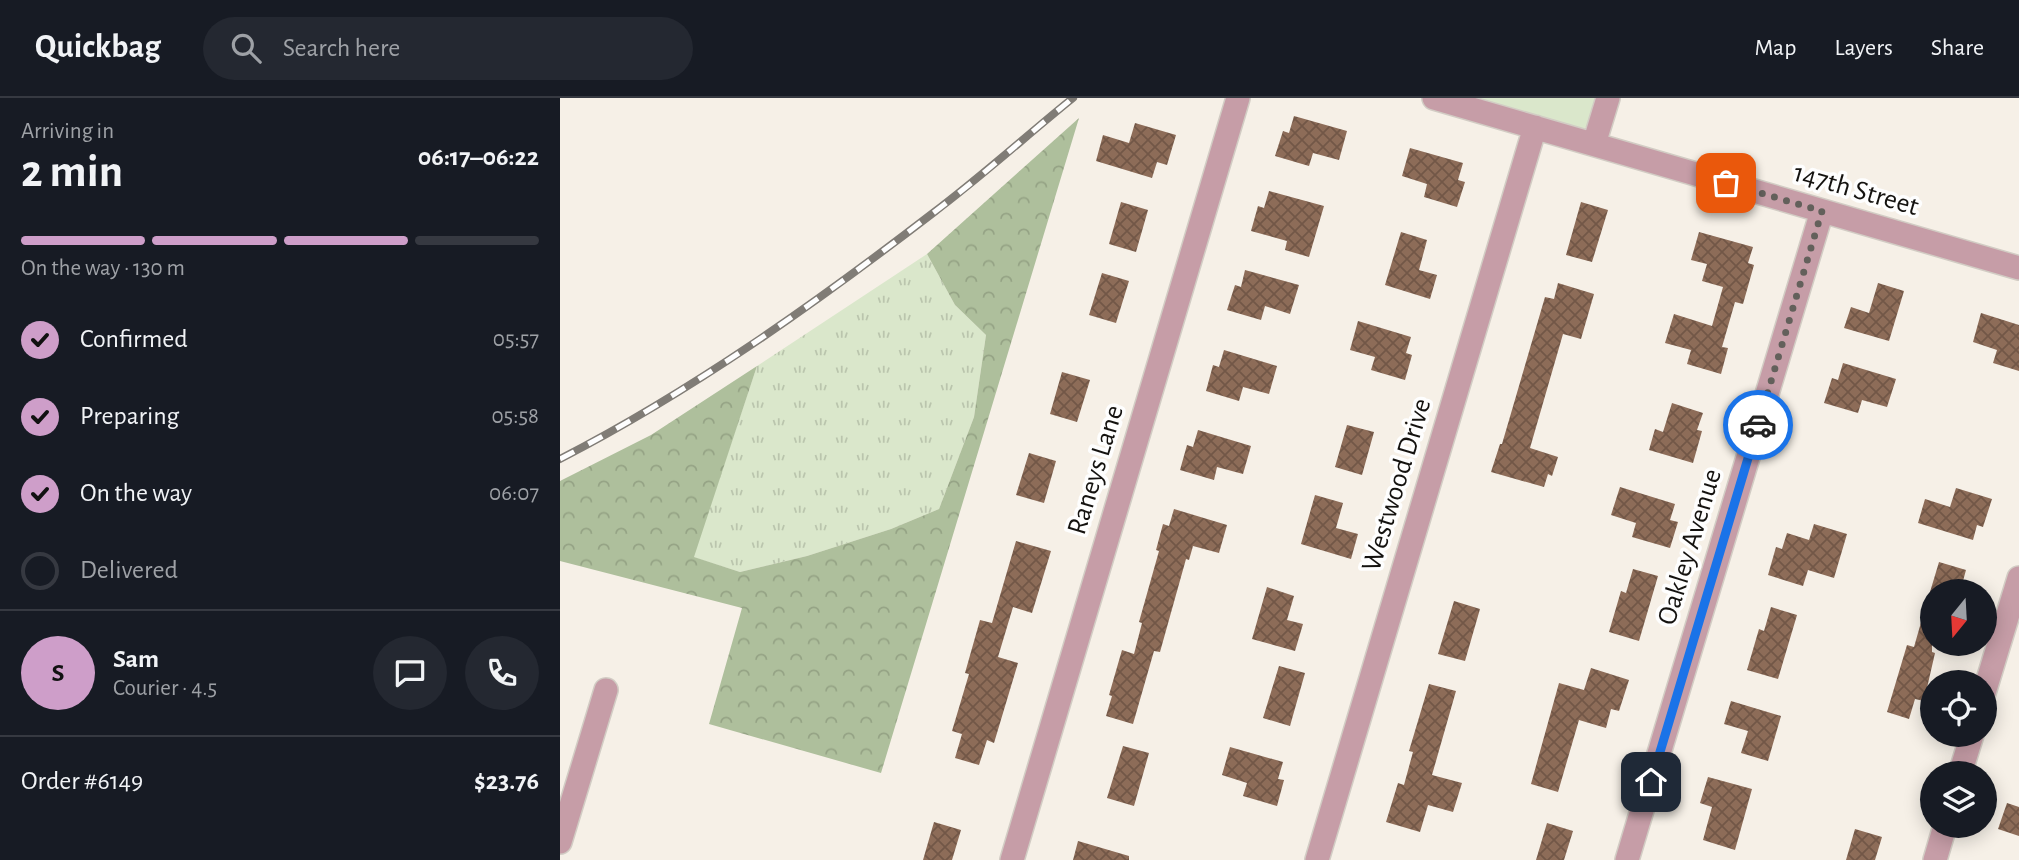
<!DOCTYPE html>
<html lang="en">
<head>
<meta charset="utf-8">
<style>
  :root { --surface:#171b24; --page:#242831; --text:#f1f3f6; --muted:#9ea1a6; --line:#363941; --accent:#ce9ec9 }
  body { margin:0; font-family:"Alegreya Sans",sans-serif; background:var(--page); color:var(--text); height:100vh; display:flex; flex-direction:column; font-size:26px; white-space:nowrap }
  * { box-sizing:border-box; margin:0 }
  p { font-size:23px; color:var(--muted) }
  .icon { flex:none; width:38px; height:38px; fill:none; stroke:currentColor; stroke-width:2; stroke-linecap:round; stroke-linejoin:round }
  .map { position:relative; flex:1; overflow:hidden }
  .sheet { display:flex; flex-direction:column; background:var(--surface); width:560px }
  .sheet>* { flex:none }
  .needle { width:46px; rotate:198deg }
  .fabs { position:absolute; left:1360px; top:481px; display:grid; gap:14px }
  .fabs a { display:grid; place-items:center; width:77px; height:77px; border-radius:50%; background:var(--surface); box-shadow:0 4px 18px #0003; font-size:35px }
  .pin { position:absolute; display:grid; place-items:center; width:60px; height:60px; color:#fff; margin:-30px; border-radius:14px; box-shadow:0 4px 10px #0006 }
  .courier { position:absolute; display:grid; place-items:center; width:70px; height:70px; margin:-35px; border:5px solid #1a73e8; border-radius:50%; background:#fff; color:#222; box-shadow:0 2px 9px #0007 }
  .summary em { font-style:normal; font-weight:700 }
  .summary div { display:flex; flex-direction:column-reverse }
  .summary { display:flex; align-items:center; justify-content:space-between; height:119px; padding:0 21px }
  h1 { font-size:46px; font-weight:700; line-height:52px }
  .bar { display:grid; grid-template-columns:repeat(4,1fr); gap:10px 7px; align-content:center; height:84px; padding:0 21px }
  .bar i { height:9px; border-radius:5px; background:var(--line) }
  .bar .selected { background:var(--accent) }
  .bar p { grid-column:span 4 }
  .line { display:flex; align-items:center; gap:18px; padding:0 21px; border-top:2px solid var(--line) }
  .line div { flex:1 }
  .round { display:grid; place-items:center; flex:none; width:74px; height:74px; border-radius:37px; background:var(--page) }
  ol { padding:0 21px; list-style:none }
  li { display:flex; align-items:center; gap:21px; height:77px }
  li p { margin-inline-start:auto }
  li .icon { padding:7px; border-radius:50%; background:var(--accent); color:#111; stroke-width:4 }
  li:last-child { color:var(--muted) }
  li i { width:38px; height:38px; border:4px solid var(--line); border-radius:50% }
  header { display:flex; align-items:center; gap:42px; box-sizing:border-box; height:98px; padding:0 35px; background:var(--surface); border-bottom:2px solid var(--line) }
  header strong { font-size:33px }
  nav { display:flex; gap:38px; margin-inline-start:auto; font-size:24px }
  .search { width:490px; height:63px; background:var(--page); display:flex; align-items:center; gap:18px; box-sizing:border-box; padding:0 24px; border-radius:38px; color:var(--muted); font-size:26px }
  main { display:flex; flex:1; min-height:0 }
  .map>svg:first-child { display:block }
  .grass { fill:url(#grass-tufts) }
  .forest { fill:url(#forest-crowns) }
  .green { fill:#dae7cb }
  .building { fill:url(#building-cross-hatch) }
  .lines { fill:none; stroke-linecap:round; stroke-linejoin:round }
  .minor-casing { stroke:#d2ccc4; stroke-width:26 }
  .minor { stroke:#c69da7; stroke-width:23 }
  .rail-casing { stroke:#807c76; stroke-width:8 }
  .rail { stroke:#fefefe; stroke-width:5; stroke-dasharray:16; stroke-linecap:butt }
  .done { stroke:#63605b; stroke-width:7; stroke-dasharray:0 12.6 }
  .route { stroke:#1a73e8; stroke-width:9 }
  .labels { text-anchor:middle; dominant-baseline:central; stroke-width:7; stroke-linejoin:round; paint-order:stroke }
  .street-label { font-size:28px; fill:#14120f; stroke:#fefefe }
</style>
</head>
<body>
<header>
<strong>Quickbag</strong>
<div class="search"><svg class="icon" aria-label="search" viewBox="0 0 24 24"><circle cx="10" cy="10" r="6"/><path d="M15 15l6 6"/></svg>Search here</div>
<nav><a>Map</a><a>Layers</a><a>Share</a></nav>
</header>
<main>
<section class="sheet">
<div class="summary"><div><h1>2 min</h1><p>Arriving in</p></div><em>06:17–06:22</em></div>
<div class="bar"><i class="selected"></i><i class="selected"></i><i class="selected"></i><i></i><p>On the way · 130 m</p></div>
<ol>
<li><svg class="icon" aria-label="check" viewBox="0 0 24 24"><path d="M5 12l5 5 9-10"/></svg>Confirmed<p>05:57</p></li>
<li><svg class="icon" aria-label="check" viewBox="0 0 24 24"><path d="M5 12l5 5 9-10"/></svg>Preparing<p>05:58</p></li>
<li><svg class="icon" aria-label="check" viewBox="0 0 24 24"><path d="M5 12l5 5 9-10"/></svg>On the way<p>06:07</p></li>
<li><i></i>Delivered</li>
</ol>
<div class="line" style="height:126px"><b class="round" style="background:var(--accent);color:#111">S</b><div><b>Sam</b><p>Courier · 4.5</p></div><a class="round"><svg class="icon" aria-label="chat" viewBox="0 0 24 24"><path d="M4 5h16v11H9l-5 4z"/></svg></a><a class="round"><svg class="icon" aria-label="phone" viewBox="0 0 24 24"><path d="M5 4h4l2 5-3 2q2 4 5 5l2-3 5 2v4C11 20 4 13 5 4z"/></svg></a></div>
<div class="line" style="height:91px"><div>Order #6149</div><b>$23.76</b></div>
</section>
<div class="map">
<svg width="1459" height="762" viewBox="0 0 1459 762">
  <defs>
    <pattern id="grass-tufts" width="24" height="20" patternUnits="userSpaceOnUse" patternTransform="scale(1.75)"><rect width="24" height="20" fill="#dae7cb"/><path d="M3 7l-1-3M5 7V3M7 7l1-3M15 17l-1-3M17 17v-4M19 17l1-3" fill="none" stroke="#bac5ad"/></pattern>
    <pattern id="forest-crowns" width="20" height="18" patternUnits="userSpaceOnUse" patternTransform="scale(1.75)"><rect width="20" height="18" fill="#aebf9c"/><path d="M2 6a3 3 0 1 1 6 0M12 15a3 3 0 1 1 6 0" fill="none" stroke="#95a385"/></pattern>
    <pattern id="building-cross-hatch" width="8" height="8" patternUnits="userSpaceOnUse" patternTransform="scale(1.75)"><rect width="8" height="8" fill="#8d6c58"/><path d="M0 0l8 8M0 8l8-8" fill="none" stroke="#725747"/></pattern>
  </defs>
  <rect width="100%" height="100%" fill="#f6f0e7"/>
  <path class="grass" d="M367,156L395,207L426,237L414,319L379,411L331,431L247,458L180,474L133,459L197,268Z"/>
  <path class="forest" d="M519,20L321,675L149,626L182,510L0,463V383L91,337L197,268L134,459L180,474L247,458L331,431L379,411L414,319L426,237L395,207L367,156Z"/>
  <path class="green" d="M906,0H1037L1030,25L1024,31H1011Z"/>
  <path class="building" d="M734,18L787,33L779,62L753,55L749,68L715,58L723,33L729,35Z
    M575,25L616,37L607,67L597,64L592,80L536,63L543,37L569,45Z
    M850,50L903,65L898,82L905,84L897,109L864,99L867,86L842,78Z
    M709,93L764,108L749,159L725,152L727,143L691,133L698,108L704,110Z
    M561,104L588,112L576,154L549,146Z
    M1021,104L1048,112L1032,164L1006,157Z
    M841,134L867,142L859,172L877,177L870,201L825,187Z
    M1139,134L1193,149L1188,165L1194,167L1183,206L1175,204L1162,249L1168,250L1161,276L1127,266L1131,252L1105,245L1114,216L1152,228L1163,189L1142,183L1147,166L1131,162Z
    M685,172L739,187L730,216L705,208L701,222L667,212L675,187L681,189Z
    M542,175L569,183L556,225L529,217Z
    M998,185L1034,196L1021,241L1003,236L970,350L998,359L992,378L988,376L984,389L931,374L940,346H942L985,199L994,201Z
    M1318,185L1344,193L1329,243L1284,230L1291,209L1309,215Z
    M1421,215L1459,227V273L1433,265L1437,252L1413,244Z
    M798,223L851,239L846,255L852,257L845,282L811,272L815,259L790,252Z
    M664,252L717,268L709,296L683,289L679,303L646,293L653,267L659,269Z
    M1283,265L1336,281L1327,309L1302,302L1298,315L1264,305L1272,280L1278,282Z
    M502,274L530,282L517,324L490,316Z
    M1112,305L1143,315L1137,332L1142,333L1133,365L1089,352L1095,331L1103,334Z
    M787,327L814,334L802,377L775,369Z
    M638,332L691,348L683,376L657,369L654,382L620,372L627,347L633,349Z
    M469,355L496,363L484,405L456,397Z
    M1060,389L1115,406L1110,422L1118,424L1110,450L1072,439L1076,425L1051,417Z
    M1396,390L1432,401L1423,429L1417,427L1413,442L1358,425L1365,401L1390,409Z
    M755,397L783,405L776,430L798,436L791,461L741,446Z
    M614,411L667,427L659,455L633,448L629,462L626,461L600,554L594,553L573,626L546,618L552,598L549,597L562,552L574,556L582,525L579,524L599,453L596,452L603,426L609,428Z
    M1254,426L1287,436L1274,480L1248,472L1243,488L1208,477L1216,449L1222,451L1227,435L1249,442Z
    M456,443L491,453L472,515L453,509L438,559L458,565L434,645L427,642L419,667L395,660L402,636L392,633L409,576L405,575L420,522L432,525Z
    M1379,464L1406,472L1400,494H1370Z
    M1073,471L1098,478L1079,543L1049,534L1061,493L1066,495Z
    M707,489L734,498L727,522L743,526L735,553L692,541Z
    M1368,500L1372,501V554L1375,555L1364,603L1355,601L1349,621L1327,614L1347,547L1354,549Z
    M894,503L920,511L905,563L878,556Z
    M1211,509L1237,517L1218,581L1187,572L1199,531L1204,533Z
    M719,568L745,575L730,628L703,620Z
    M1031,570L1069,582L1059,613L1051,611L1046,630L1019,622L998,694L971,686L999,585L1024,592Z
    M869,586L896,593L872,677L902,685L893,714L868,707L860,734L826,724L838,685L844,687L853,654L849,653Z
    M1171,603L1221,618L1208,663L1181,655L1188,633L1164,626Z
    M563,648L589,655L574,708L547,700Z
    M670,649L723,664L718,681L724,682L717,708L683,698L687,685L662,677Z
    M1148,679L1192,691L1175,752L1143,742L1152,709L1140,705Z
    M1447,705L1459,709V738L1438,731Z
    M374,724L401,732L392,762H363Z
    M987,725L1013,733L1004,762H976Z
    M1295,731L1322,739L1315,762H1286Z
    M518,743L569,758V762H513Z"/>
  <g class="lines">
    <defs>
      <path id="minor" d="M874,0L1459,170
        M1034,46L1048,0
        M1424,595L1459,480
        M1400,676L1412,637
        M0,744L46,592
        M452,762L678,0
        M757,762L975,29
        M1067,762L1262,113
        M1375,762L1385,728"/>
    </defs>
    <use href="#minor" class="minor-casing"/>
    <use href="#minor" class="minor"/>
    <defs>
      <path id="rail" d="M0,361C132,293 256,205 373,115C421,79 466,38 513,0"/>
    </defs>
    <use href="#rail" class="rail-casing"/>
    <use href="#rail" class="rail"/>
  </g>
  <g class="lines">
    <path class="done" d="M1166,85L1262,113L1198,327"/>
    <path class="route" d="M1091,684L1198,327"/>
  </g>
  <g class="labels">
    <g class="street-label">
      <text transform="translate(1296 92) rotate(16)">147th Street</text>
      <text transform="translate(536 372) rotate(-73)">Raneys Lane</text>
      <text transform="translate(837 387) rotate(-73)">Westwood Drive</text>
      <text transform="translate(1130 449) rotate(-73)">Oakley Avenue</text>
    </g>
  </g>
</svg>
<div class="fabs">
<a><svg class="needle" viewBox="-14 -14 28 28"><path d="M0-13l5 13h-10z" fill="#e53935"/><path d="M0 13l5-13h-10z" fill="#9ea1a6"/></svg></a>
<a><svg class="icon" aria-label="locate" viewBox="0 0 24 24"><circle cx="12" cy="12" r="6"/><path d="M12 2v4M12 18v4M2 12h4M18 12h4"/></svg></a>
<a><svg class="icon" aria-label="layers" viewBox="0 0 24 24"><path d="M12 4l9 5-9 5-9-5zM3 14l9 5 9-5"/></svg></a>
</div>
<div class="pin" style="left:1166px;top:85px;background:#ea580c"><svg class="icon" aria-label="bag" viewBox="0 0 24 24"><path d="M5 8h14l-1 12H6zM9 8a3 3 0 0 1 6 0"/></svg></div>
<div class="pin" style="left:1091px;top:684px;background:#1f2937"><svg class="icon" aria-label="home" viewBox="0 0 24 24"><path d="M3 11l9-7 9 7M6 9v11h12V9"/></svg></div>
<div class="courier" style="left:1198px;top:327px"><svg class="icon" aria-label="car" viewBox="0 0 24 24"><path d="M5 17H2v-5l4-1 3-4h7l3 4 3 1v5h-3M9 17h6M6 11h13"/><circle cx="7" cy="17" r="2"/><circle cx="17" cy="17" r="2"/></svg></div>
</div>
</main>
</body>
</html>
